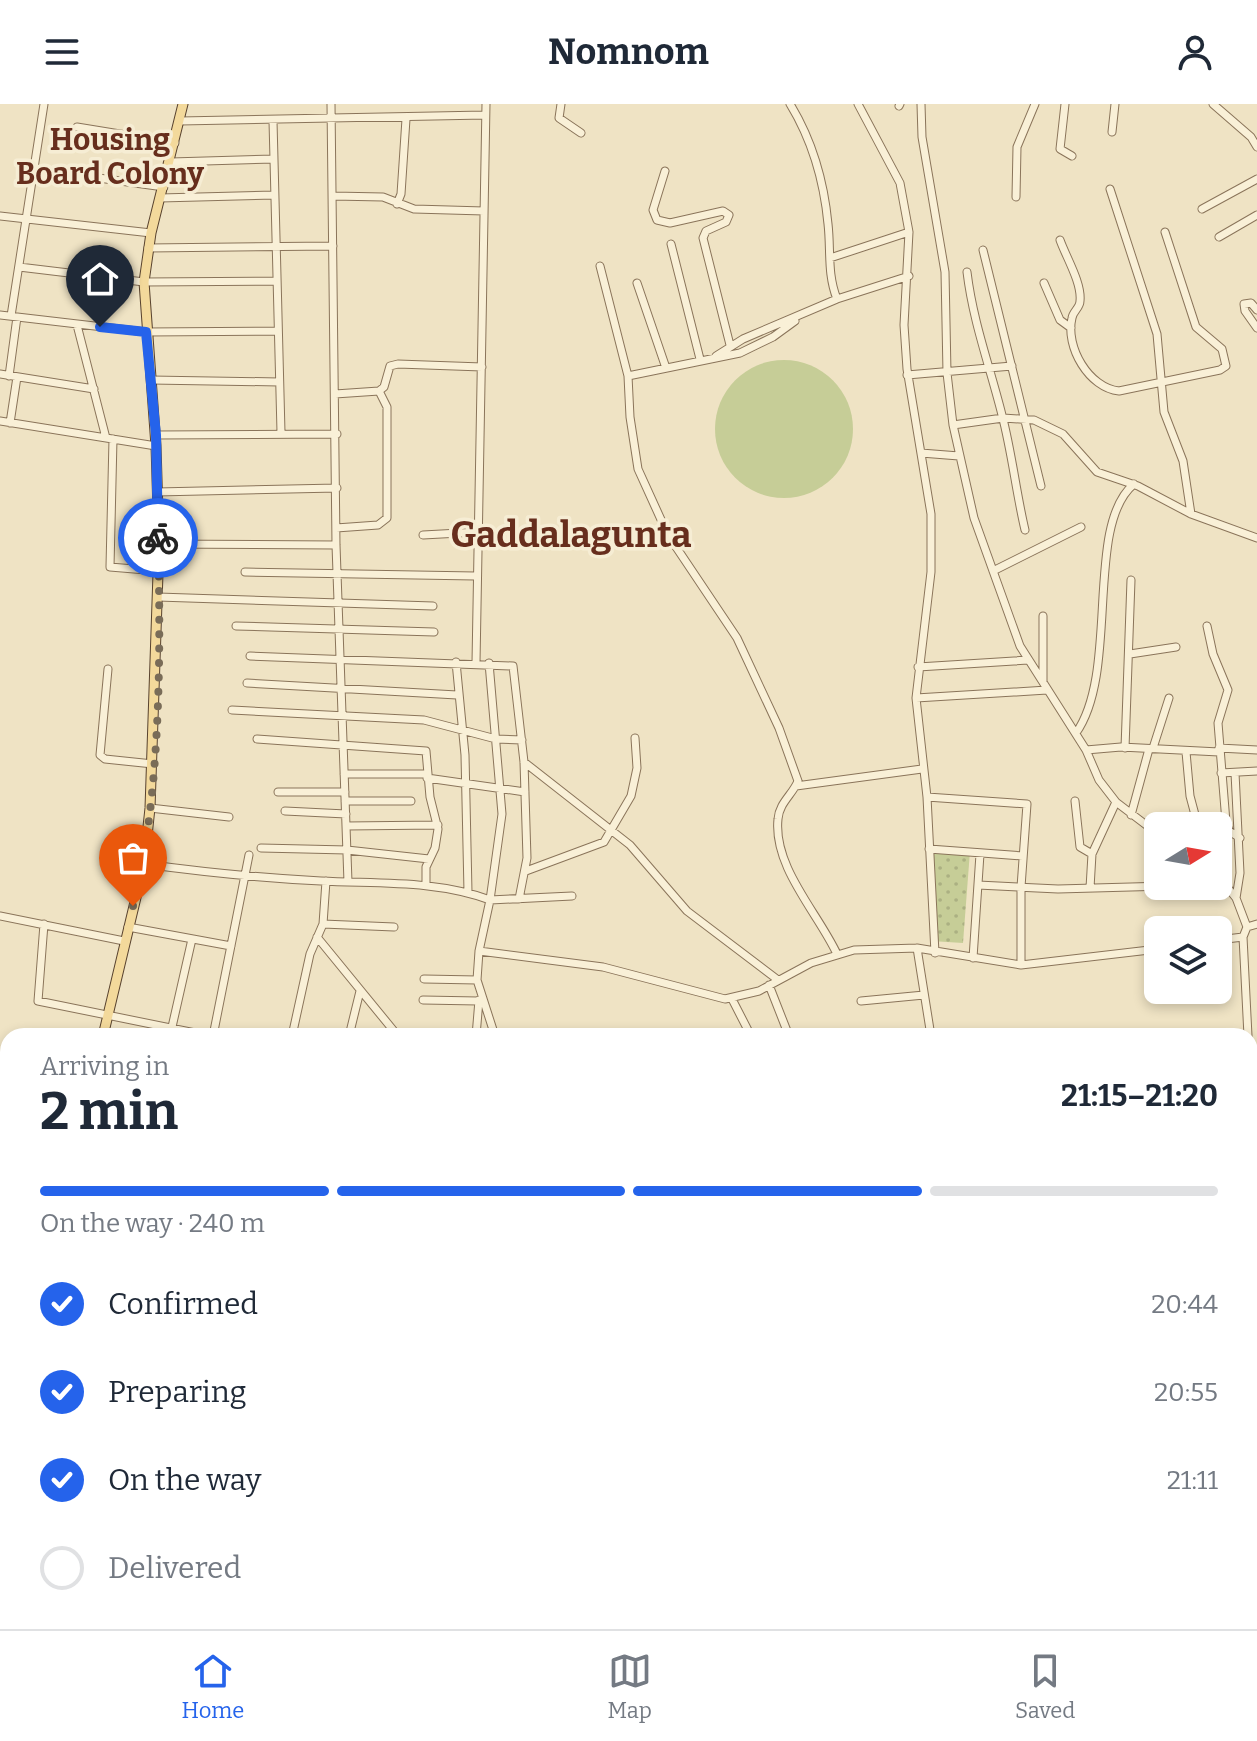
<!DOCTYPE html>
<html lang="en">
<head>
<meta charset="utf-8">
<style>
  :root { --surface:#fff; --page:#f2f2f3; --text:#1f2937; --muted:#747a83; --line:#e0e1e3; --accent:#2563eb }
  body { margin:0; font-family:Bitter,serif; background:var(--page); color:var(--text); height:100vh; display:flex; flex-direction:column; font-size:30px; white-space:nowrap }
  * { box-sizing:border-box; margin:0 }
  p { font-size:26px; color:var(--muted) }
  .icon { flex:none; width:44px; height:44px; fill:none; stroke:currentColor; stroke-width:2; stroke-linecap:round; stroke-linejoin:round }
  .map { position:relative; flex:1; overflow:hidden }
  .side { position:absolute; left:0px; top:924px; width:1258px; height:602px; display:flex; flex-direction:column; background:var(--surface); border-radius:24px 24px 0 0; box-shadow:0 4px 12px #0003 }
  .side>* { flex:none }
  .needle { width:52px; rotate:79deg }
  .tools { position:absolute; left:1144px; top:708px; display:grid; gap:16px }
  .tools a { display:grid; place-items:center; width:88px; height:88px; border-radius:12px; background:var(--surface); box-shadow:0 4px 12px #0003; font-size:40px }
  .pin { position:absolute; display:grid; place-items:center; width:68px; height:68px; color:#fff; margin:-82px -34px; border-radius:50% 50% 50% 0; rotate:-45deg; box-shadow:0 0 8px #0007 }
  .pin .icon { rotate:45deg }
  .courier { position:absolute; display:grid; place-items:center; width:80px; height:80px; margin:-40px; border:6px solid #2563eb; border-radius:50%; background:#fff; color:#222; box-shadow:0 2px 10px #0007 }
  .head em { font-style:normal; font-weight:700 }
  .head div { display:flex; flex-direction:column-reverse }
  .head { display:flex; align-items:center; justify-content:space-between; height:136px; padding:0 40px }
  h1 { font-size:52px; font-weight:700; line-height:60px }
  .bar { display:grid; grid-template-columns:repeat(4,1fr); gap:12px 8px; align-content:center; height:96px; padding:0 40px }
  .bar i { height:10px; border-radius:6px; background:var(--line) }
  .bar .selected { background:var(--accent) }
  .bar p { grid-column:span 4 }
  ol { padding:0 40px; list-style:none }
  li { display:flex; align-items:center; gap:24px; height:88px }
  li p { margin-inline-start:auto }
  li .icon { padding:8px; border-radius:50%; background:var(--accent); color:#fff; stroke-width:4 }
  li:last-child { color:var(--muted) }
  li i { width:44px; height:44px; border:4px solid var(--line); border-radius:50% }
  header { display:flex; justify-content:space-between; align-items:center; height:104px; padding:0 40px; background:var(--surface); font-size:36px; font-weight:700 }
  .tab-bar { display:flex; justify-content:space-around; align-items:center; height:112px; border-top:2px solid var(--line); background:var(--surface); font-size:22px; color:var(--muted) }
  .tab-bar a { display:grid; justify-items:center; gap:4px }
  .tab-bar .selected { color:var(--accent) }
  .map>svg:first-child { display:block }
  .grass { fill:url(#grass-dots) }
  .garden { fill:#c6cd97 }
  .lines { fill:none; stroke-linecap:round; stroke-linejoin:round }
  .minor-casing { stroke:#8a745a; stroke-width:9 }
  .major-casing { stroke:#58422e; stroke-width:11 }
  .minor { stroke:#f9f0d7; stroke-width:7 }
  .major { stroke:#f3d99b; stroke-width:9 }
  .done { stroke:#796c58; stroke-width:8; stroke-dasharray:0 14.4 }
  .route { stroke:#2563eb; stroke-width:10 }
  .labels { text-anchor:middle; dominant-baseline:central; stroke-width:7; stroke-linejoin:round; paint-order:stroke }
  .neighbourhood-label { font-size:30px; font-weight:bold; fill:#672e1d; stroke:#f6edd4 }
  .district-label { font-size:36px; font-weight:bold; fill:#672e1d; stroke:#f6edd4 }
</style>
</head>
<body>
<header><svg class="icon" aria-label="menu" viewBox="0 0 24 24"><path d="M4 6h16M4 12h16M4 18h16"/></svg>Nomnom<svg class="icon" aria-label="person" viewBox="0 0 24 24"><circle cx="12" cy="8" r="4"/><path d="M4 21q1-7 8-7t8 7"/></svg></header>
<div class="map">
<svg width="1257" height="1525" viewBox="0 0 1257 1525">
  <defs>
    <pattern id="grass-dots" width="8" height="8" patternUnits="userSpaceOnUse" patternTransform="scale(2)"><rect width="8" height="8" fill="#c6cd97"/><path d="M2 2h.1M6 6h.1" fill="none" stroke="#abb082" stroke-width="1.8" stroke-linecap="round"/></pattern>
  </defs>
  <rect width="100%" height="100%" fill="#efe3c4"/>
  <path class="grass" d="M930,740L970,747L963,839L931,837Z"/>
  <path class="garden" d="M715 325a69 69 0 1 1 138 0a69 69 0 1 1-138 0Z"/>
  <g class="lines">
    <defs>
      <path id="minor" d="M331,0L336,441L348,778
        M561,0L559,14L581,29
        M790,0C812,36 824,78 828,120C831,146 827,170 837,195
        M858,0L900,79L909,128L904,221L907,265L931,410V468L916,594L927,693L935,849
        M921,0L922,33L945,168L947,269L953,321L974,414L1020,542L1086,646L1099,676L1116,698L1158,730
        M1065,0L1060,45L1072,52
        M1213,0L1251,33L1257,43
        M899,2L900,0
        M180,17L485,11
        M273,17L281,328
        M77,23L175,39
        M1112,28L1115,0
        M171,58L274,55
        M33,65L164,83
        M665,67L653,106L657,116L670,119L723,107L729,111L726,118L706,127L703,134L730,241
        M1110,85L1157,230L1164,308L1183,357L1191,410
        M333,92L383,93L414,105L484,107
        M1016,93L1017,43L1035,0
        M160,94L274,91
        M397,100L401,90L406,15
        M1202,105L1257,75
        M0,112L151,129
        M1219,133L1257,111
        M1060,136C1066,153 1082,179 1080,197C1080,204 1073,207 1072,214C1065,243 1089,284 1119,287L1220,266L1226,262L1222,245L1196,223L1165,128
        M671,140L700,255
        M148,144L333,142
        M983,146L1041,382
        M830,154L909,128
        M600,162L628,272L630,313L638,365L668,431L737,534L779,624L798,677C793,690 779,699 778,715C773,763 818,809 837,850
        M19,163L144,178L276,177
        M967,168C973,218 990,263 1002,311C1012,349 1016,388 1025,426
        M637,179L666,264
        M1044,179L1060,216L1071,224
        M1257,206L1251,199L1244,200L1245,207L1257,224
        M0,211L146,228L277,227
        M11,212L44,0
        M77,221L106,334
        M716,252L743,235L837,195L909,172
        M0,270L94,285
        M907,271L1012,262
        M9,272L17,213
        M628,272L740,249L773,233L795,217
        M151,276L279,278
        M335,290L379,287L384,283L390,262L398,260L482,263
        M0,317L156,342
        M10,319L17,273
        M953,321L1003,314L1034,316L1063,330L1097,368L1138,382L1191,410L1257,434
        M156,331L337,330
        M113,335L110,463L158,467
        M921,349L959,352
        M157,388L337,384
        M336,424L378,421L387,414V303L379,287
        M423,431L478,428
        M159,440L336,441
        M993,467L1081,423
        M245,468L475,472
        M158,493L433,502
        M236,522L434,528
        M1207,522L1213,550L1228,586L1218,619L1226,718L1229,727L1240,734
        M1130,550L1176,543
        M250,552L513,562L524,658L527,754L519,795
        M456,558L465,651L468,788
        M476,559L486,0
        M489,559L502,710L490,796L572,792
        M918,563L1028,556
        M108,565L100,651L105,655L153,660
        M1043,578V512
        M247,579L457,591
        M916,594L1047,586
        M232,606L424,616L496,635L522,636
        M1076,629C1120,567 1084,421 1134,380
        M257,635L426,647L430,693L438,725L435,744L426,763V781
        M1125,644L1131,476
        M1153,644L1169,594
        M1219,644L1257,646
        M1086,646L1121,643L1219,648
        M1186,648L1190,692L1198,722
        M524,658L630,741L687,807L778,876
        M1221,669L1257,667
        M1235,669L1240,769L1236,794
        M344,670H427
        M427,674L525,688
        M796,682L922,665
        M278,688H345
        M927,693L1027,700L1021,783V861
        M345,697H411
        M1075,697L1080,743L1092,750L1116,698
        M150,704L229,713
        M285,707L346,710
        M1131,711L1149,645
        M346,722L438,721
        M261,744L347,746L429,755
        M929,745L1023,752
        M144,760C203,768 261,774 321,777C378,780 436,776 490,796L479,847
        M526,767L604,738L631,692L637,664L635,634
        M1218,772L1236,794L1247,823
        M978,781L1058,785L1167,782
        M1090,784L1092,750
        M0,812L124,837
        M44,820L38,897L210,932
        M323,820L394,823
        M128,823L231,842
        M317,833L398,932
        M1218,836L1243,833
        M917,844L931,932
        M973,854L980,750
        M424,875L477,876
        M769,881L789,932
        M732,895L751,932
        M423,896L478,897
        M861,897L924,891
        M172,923L192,835
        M213,932L249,751
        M292,932L310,850L323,820L326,777
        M349,932L360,887
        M476,932L479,896
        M495,932L477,876L479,847L603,863L725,895L759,887L811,859L854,846L917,844L1021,861L1158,845
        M1248,932L1243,833L1247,823L1257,820
        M1250,983V1046
        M5,1006L8,1007
        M0,1066L8,1068
        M1250,1087L1257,1086
        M0,1125L8,1127
        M1250,1136L1257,1134
        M1250,1155L1257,1213
        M0,1178L8,1179
        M0,1234L8,1235
        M0,1288L8,1290
        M0,1435L8,1434
        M1250,1444L1257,1445
        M470,1518V1525
        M833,1518V1525
        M1019,1518L1020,1525
        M21,1525L22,1518
        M101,1525L102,1518
        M155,1525L156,1518
        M190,1525L191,1518
        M222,1525V1518
        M302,1525V1518
        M375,1525L376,1518
        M416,1525V1518
        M541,1525V1518
        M628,1525L629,1518
        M913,1525V1518
        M972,1525V1518
        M1124,1525L1127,1518
        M1136,1525L1139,1518"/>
      <path id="major" d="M103,932L144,760L150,704L159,440L156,342L144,178L151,129L183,0
        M1250,1273L1257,1272
        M1250,1283L1257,1282
        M0,1403L8,1402
        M0,1413L8,1412"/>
    </defs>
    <use href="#minor" class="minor-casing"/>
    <use href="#major" class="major-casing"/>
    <use href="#minor" class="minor"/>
    <use href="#major" class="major"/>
  </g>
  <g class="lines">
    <path class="done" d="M133,802C161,692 161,548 158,434"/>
    <path class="route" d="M100,223L146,228L156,331L158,434"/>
  </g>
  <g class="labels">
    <g class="neighbourhood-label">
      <text x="110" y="36">Housing<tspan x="110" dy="34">Board Colony</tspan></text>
    </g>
    <g class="district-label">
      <text x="571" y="431">Gaddalagunta</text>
    </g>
  </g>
</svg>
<div class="tools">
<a><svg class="needle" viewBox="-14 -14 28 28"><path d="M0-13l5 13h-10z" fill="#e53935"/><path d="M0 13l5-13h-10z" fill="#747a83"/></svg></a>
<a><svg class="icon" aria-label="layers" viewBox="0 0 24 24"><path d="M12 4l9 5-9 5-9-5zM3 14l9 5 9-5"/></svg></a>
</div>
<div class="pin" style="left:133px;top:802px;background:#ea580c"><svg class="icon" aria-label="bag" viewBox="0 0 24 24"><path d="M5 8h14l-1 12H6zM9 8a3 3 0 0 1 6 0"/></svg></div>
<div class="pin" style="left:100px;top:223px;background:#1f2937"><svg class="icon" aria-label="home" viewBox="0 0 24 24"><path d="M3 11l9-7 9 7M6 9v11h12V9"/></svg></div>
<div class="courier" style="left:158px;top:434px"><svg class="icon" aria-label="bike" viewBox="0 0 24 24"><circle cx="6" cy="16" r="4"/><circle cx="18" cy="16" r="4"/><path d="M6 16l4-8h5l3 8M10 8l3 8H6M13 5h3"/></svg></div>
<section class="side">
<div class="head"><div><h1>2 min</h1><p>Arriving in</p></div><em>21:15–21:20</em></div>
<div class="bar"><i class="selected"></i><i class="selected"></i><i class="selected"></i><i></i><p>On the way · 240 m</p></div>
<ol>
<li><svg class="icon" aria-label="check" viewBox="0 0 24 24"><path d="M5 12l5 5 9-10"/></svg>Confirmed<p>20:44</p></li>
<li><svg class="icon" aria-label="check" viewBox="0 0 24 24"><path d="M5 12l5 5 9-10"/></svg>Preparing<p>20:55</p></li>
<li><svg class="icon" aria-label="check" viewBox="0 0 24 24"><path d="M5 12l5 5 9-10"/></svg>On the way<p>21:11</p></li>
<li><i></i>Delivered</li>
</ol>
</section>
</div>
<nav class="tab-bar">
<a class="selected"><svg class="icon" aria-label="home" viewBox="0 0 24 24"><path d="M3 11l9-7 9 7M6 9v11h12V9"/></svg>Home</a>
<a><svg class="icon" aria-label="map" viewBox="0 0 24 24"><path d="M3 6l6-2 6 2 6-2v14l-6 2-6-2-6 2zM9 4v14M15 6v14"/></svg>Map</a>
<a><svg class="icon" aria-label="saved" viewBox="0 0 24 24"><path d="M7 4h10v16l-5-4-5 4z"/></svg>Saved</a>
</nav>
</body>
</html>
